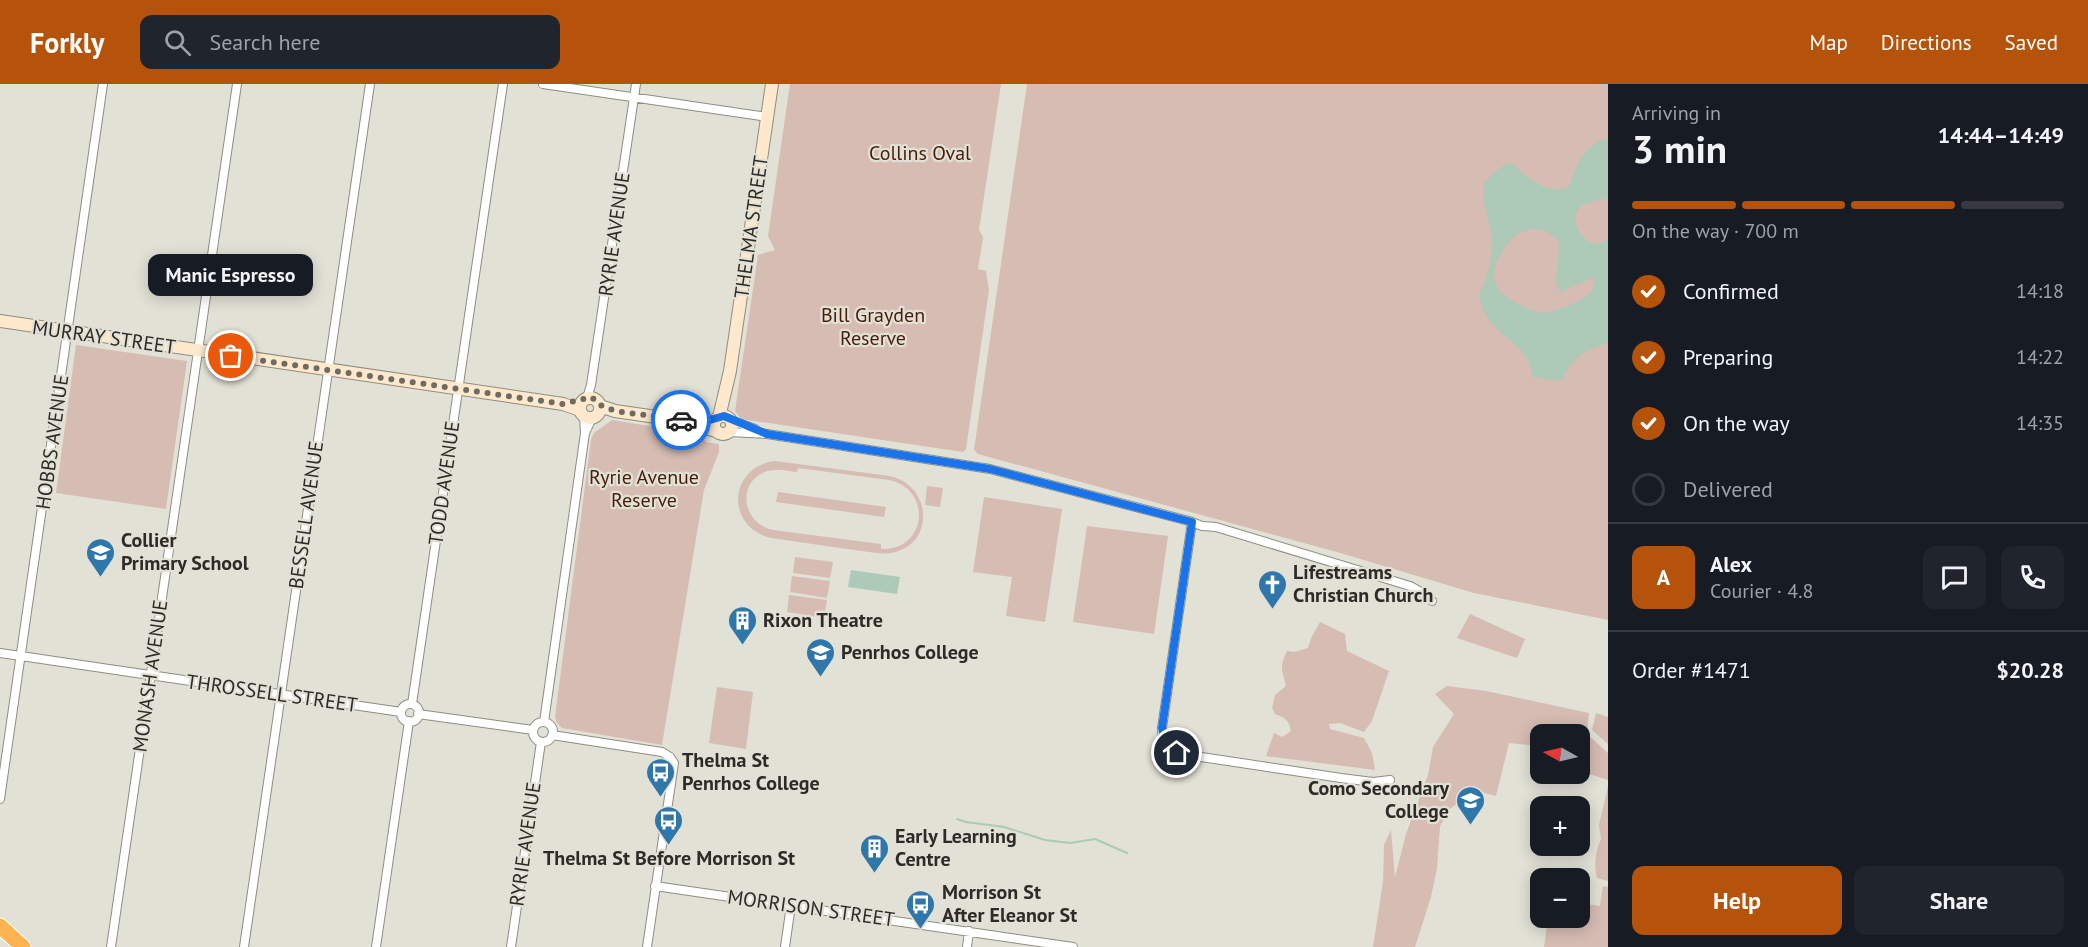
<!DOCTYPE html>
<html lang="en">
<head>
<meta charset="utf-8">
<style>
  :root { --surface:#171b24; --page:#20242c; --text:#f1f3f6; --muted:#9ea1a6; --line:#363941; --accent:#b45309 }
  body { margin:0; font-family:"PT Sans",sans-serif; background:var(--page); color:var(--text); height:100vh; display:flex; flex-direction:column; font-size:22px; white-space:nowrap }
  * { box-sizing:border-box; margin:0 }
  p { font-size:20px; color:var(--muted) }
  .icon { flex:none; width:33px; height:33px; fill:none; stroke:currentColor; stroke-width:2; stroke-linecap:round; stroke-linejoin:round }
  .map { position:relative; flex:1; overflow:hidden }
  .panel { display:flex; flex-direction:column; background:var(--surface); width:480px }
  .panel>* { flex:none }
  .needle { width:39px; rotate:278deg }
  .buttons { position:absolute; left:1530px; top:640px; display:grid; gap:12px }
  .buttons a { display:grid; place-items:center; width:60px; height:60px; border-radius:12px; background:var(--surface); box-shadow:0 3px 15px #0003; font-size:30px }
  .pin { position:absolute; display:grid; place-items:center; width:51px; height:51px; color:#fff; margin:-26px; border:3px solid #fff; border-radius:50%; box-shadow:0 2px 6px #0007 }
  .courier { position:absolute; display:grid; place-items:center; width:60px; height:60px; margin:-30px; border:4px solid #1a73e8; border-radius:50%; background:#fff; color:#222; box-shadow:0 2px 8px #0007 }
  .bubble { position:absolute; height:42px; border-radius:12px; background:var(--surface); box-shadow:0 3px 15px #0003; font-size:20px; font-weight:600; line-height:42px; text-align:center }
  .overview em { font-style:normal; font-weight:600 }
  .overview div { display:flex; flex-direction:column-reverse }
  .overview { display:flex; align-items:center; justify-content:space-between; height:102px; padding:0 24px }
  h1 { font-size:39px; font-weight:600; line-height:45px }
  .bar { display:grid; grid-template-columns:repeat(4,1fr); gap:9px 6px; align-content:center; height:72px; padding:0 24px }
  .bar i { height:8px; border-radius:4px; background:var(--line) }
  .bar .current { background:var(--accent) }
  .bar p { grid-column:span 4 }
  .line { display:flex; align-items:center; gap:15px; padding:0 24px; border-top:2px solid var(--line) }
  .line div { flex:1 }
  .round { display:grid; place-items:center; flex:none; width:63px; height:63px; border-radius:12px; background:var(--page) }
  ol { padding:0 24px; list-style:none }
  li { display:flex; align-items:center; gap:18px; height:66px }
  li p { margin-inline-start:auto }
  li .icon { padding:6px; border-radius:50%; background:var(--accent); color:#fff; stroke-width:4 }
  li:last-child { color:var(--muted) }
  li i { width:33px; height:33px; border:3px solid var(--line); border-radius:50% }
  .action { display:flex; gap:12px; margin-top:auto; padding:12px 24px }
  .action a { flex:1; height:69px; border-radius:12px; background:var(--accent); color:#fff; font-size:24px; font-weight:600; line-height:69px; text-align:center }
  .action a+a { background:var(--page); color:var(--text) }
  header { display:flex; align-items:center; gap:36px; box-sizing:border-box; height:84px; padding:0 30px; background:var(--accent); color:#fff }
  header strong { font-size:28px }
  nav { display:flex; gap:33px; margin-inline-start:auto; font-size:21px }
  .search { width:420px; height:54px; background:var(--page); display:flex; align-items:center; gap:15px; box-sizing:border-box; padding:0 21px; border-radius:12px; color:var(--muted); font-size:22px }
  main { display:flex; flex:1; min-height:0 }
  .map>svg:first-child { display:block }
  .green { fill:#d6bcb3; fill-rule:evenodd }
  .water { fill:#accab7; fill-rule:evenodd }
  .lines { fill:none; stroke-linecap:round; stroke-linejoin:round }
  .stream { stroke:#accab7; stroke-width:2 }
  .street-casing { stroke:#8e8d83; stroke-width:10 }
  .secondary-casing { stroke:#8e8d83; stroke-width:14 }
  .highway-casing { stroke:#fff; stroke-width:17 }
  .street { stroke:#fff; stroke-width:8 }
  .secondary { stroke:#ffe8cb; stroke-width:12 }
  .highway { stroke:#ffb351; stroke-width:15 }
  .done { stroke:#6c6b64; stroke-width:6; stroke-dasharray:0 10.8 }
  .route { stroke:#1a73e8; stroke-width:8 }
  .labels { text-anchor:middle; dominant-baseline:central; stroke-width:4.5; stroke-linejoin:round; paint-order:stroke }
  .park-label { font-size:20px; fill:#481c0a; stroke:#e2e1d6 }
  .street-label { font-size:20px; fill:#2c2b27; stroke:#e2e1d6 }
  .poi-label { font-size:20px; font-weight:bold; fill:#2c2b27; stroke:#e2e1d6; text-anchor:start }
</style>
</head>
<body>
<header>
<strong>Forkly</strong>
<div class="search"><svg class="icon" aria-label="search" viewBox="0 0 24 24"><circle cx="10" cy="10" r="6"/><path d="M15 15l6 6"/></svg>Search here</div>
<nav><a>Map</a><a>Directions</a><a>Saved</a></nav>
</header>
<main>
<div class="map">
<svg width="1608" height="863" viewBox="0 0 1608 863">
  <rect width="100%" height="100%" fill="#e2e1d6"/>
  <path class="green" d="M790,0H1001L979,146L983,153L978,185L986,187L989,206L966,365L963,368L741,335L735,327L758,171L775,166L768,152Z
    M1027,0H1608V536L1474,509L1337,468L978,370L974,366Z
    M76,261L187,277L166,425L56,409Z
    M612,336L699,350L706,358L719,360V368L704,406L662,661L562,644L557,639L555,633L591,356L594,349Z
    M775,377L890,392C933,402 935,461 891,469C879,471 866,467 854,466C826,462 799,458 771,454C725,443 728,383 775,377ZM798,384L889,396C934,406 926,467 881,465V460L773,446C741,439 736,396 768,387C778,384 788,387 797,388Z
    M927,402L943,404L940,423L925,421Z
    M778,408L886,423L884,433L776,418Z
    M984,413L1062,425L1045,538L1006,532L1012,493L973,488Z
    M1087,442L1168,452L1154,550L1073,538Z
    M795,473L833,478L830,494L793,489Z
    M792,492L830,497L827,514L790,508Z
    M789,511L827,516L824,534L787,528Z
    M1470,530L1525,555L1517,574L1457,554Z
    M1320,538L1345,550L1347,567L1389,587L1372,637L1364,648L1340,639L1329,640L1330,645L1364,654L1372,669L1375,686L1266,672L1274,649L1282,653L1291,647C1289,636 1284,633 1275,630L1272,624L1275,611L1286,602C1282,585 1279,584 1287,567L1294,568L1308,564L1311,554Z
    M1447,602L1486,607L1589,629L1587,650L1608,669V696L1580,687V651H1540V662L1509,659L1496,712L1474,706L1450,725L1440,742L1437,784L1431,813L1415,863H1373L1383,798L1384,761L1391,746L1395,793L1406,750L1428,691L1433,663L1454,630L1435,610Z
    M717,603L753,608L746,665L709,659Z
    M1596,629L1608,633V660L1592,646Z
    M1608,702V797L1597,794C1594,782 1595,767 1601,755L1599,741Z
    M1603,802L1608,803V863H1544L1548,834H1580V819L1600,822Z"/>
  <path class="water" d="M1608,55V114C1600,116 1586,118 1580,123C1568,136 1582,159 1597,160L1608,156V258L1583,269L1571,280L1560,297L1532,293C1529,258 1498,256 1484,228C1482,223 1479,215 1480,210C1480,205 1484,201 1485,197C1490,185 1492,168 1492,156C1492,142 1481,117 1483,105C1485,94 1499,84 1508,79C1516,80 1518,86 1524,90C1536,100 1555,111 1569,102C1578,80 1583,60 1608,55ZM1532,145C1545,145 1550,148 1559,158L1556,199L1560,208L1594,193C1595,199 1594,205 1589,210C1583,217 1551,229 1542,229C1533,228 1524,223 1516,219C1495,207 1487,193 1501,170C1508,157 1517,148 1532,145Z
    M851,486L900,493L897,510L848,503Z"/>
  <g class="lines">
    <path class="stream" d="M957,735L966,738L1004,743L1045,756L1070,759L1095,755L1127,769"/>
    <defs>
      <path id="street" d="M543,0L767,33
        M587,314L591,301L636,0
        M584,332L585,349
        M730,336L755,345
        M729,348L767,350L990,385L1189,437L1202,442L1216,443L1410,502L1421,508L1432,517
        M1192,438L1162,644C1162,657 1168,666 1181,670L1341,694L1373,698L1390,696
        M0,569L401,628
        M412,620L503,0
        M401 629a9 9 0 1 1 18 0a9 9 0 1 1-18 0Z
        M418,630L533,646
        M544,638L585,349L592,334
        M533 648a10 10 0 1 1 20 0a10 10 0 1 1-20 0Z
        M552,651L662,668L670,673L674,679L647,863
        M0,715L103,0
        M655,802L1073,863
        M111,863L237,0
        M244,863L370,0
        M376,863L409,637
        M511,863L541,658
        M785,863L791,821
        M967,863L969,847"/>
      <path id="secondary" d="M0,237L563,320L580,326
        M580 324a10 10 0 1 1 20 0a10 10 0 1 1-20 0Z
        M600,322L615,327L684,337L716,347
        M714 341a9 9 0 1 1 18 0a9 9 0 1 1-18 0Z
        M719,333L730,287L772,0"/>
      <path id="highway" d="M0,842L23,863"/>
    </defs>
    <use href="#street" class="street-casing"/>
    <use href="#secondary" class="secondary-casing"/>
    <use href="#highway" class="highway-casing"/>
    <use href="#street" class="street"/>
    <use href="#secondary" class="secondary"/>
    <use href="#highway" class="highway"/>
  </g>
  <g class="lines">
    <path class="done" d="M231,272L563,320L591,313L598,318L600,321L615,327L681,336"/>
    <path class="route" d="M681,336L706,337L724,332L767,350L990,385L1192,438L1162,644L1166,660L1177,669"/>
  </g>
  <defs>
    <symbol id="school-pin" viewBox="-11 -11 22 30"><path d="M0 17L-7.5 6A9.5 9.5 0 1 1 7.5 6Z" fill="#2f76aa" stroke="#e2e1d6"/><path d="M0-5L7-2L0 1L-7-2ZM-4 1L0 2.5L4 1V4Q0 6-4 4Z" fill="#fff"/></symbol>
    <symbol id="church-pin" viewBox="-11 -11 22 30"><path d="M0 17L-7.5 6A9.5 9.5 0 1 1 7.5 6Z" fill="#2f76aa" stroke="#e2e1d6"/><path d="M-1.2-6h2.4v3.5h3.3v2.4h-3.3V6h-2.4V-.1h-3.3v-2.4h3.3Z" fill="#fff"/></symbol>
    <symbol id="building-pin" viewBox="-11 -11 22 30"><path d="M0 17L-7.5 6A9.5 9.5 0 1 1 7.5 6Z" fill="#2f76aa" stroke="#e2e1d6"/><path d="M-4-6H4V6H1V3H-1V6H-4ZM-2.5-4.3h1.7v1.8h-1.7ZM.8-4.3h1.7v1.8H.8ZM-2.5-1h1.7V.8h-1.7ZM.8-1h1.7V.8H.8Z" fill="#fff"/></symbol>
    <symbol id="bus-pin" viewBox="-11 -11 22 30"><path d="M0 17L-7.5 6A9.5 9.5 0 1 1 7.5 6Z" fill="#2f76aa" stroke="#e2e1d6"/><path d="M-5-6H5V4H4V6H2V4H-2V6H-4V4H-5ZM-3.5-4V0h7V-4ZM-3.5 1.2v1.5H-2V1.2ZM2 1.2v1.5H3.5V1.2Z" fill="#fff"/></symbol>
  </defs>
  <g fill-rule="evenodd">
    <use href="#school-pin" x="84" y="452" width="33" height="45"/>
    <use href="#church-pin" x="1256" y="484" width="33" height="45"/>
    <use href="#building-pin" x="726" y="520" width="33" height="45"/>
    <use href="#school-pin" x="804" y="552" width="33" height="45"/>
    <use href="#bus-pin" x="644" y="672" width="33" height="45"/>
    <use href="#school-pin" x="1454" y="700" width="33" height="45"/>
    <use href="#bus-pin" x="652" y="720" width="33" height="45"/>
    <use href="#building-pin" x="858" y="748" width="33" height="45"/>
    <use href="#bus-pin" x="904" y="804" width="33" height="45"/>
  </g>
  <g class="labels">
    <g class="park-label">
      <text x="920" y="69">Collins Oval</text>
      <text x="873" y="231">Bill Grayden<tspan x="873" dy="23">Reserve</tspan></text>
      <text x="644" y="393">Ryrie Avenue<tspan x="644" dy="23">Reserve</tspan></text>
    </g>
    <g class="street-label">
      <text transform="translate(751 143) rotate(-82)">THELMA STREET</text>
      <text transform="translate(614 150) rotate(-82)">RYRIE AVENUE</text>
      <text transform="translate(104 253) rotate(8)">MURRAY STREET</text>
      <text transform="translate(52 358) rotate(-82)">HOBBS AVENUE</text>
      <text transform="translate(444 399) rotate(-82)">TODD AVENUE</text>
      <text transform="translate(306 431) rotate(-82)">BESSELL AVENUE</text>
      <text transform="translate(150 592) rotate(-82)">MONASH AVENUE</text>
      <text transform="translate(272 609) rotate(8)">THROSSELL STREET</text>
      <text transform="translate(525 760) rotate(-82)">RYRIE AVENUE</text>
      <text transform="translate(811 824) rotate(8)">MORRISON STREET</text>
    </g>
    <g class="poi-label">
      <text x="121" y="456">Collier<tspan x="121" dy="23">Primary School</tspan></text>
      <text x="1293" y="488">Lifestreams<tspan x="1293" dy="23">Christian Church</tspan></text>
      <text x="763" y="536">Rixon Theatre</text>
      <text x="841" y="568">Penrhos College</text>
      <text x="682" y="676">Thelma St<tspan x="682" dy="23">Penrhos College</tspan></text>
      <text x="1449" y="704" text-anchor="end">Como Secondary<tspan x="1449" dy="23">College</tspan></text>
      <text x="895" y="752">Early Learning<tspan x="895" dy="23">Centre</tspan></text>
      <text x="669" y="774" text-anchor="middle">Thelma St Before Morrison St</text>
      <text x="942" y="808">Morrison St<tspan x="942" dy="23">After Eleanor St</tspan></text>
    </g>
  </g>
</svg>
<div class="buttons">
<a><svg class="needle" viewBox="-14 -14 28 28"><path d="M0-13l5 13h-10z" fill="#e53935"/><path d="M0 13l5-13h-10z" fill="#9ea1a6"/></svg></a>
<a>+</a>
<a>−</a>
</div>
<div class="pin" style="left:231px;top:272px;background:#ea580c"><svg class="icon" aria-label="bag" viewBox="0 0 24 24"><path d="M5 8h14l-1 12H6zM9 8a3 3 0 0 1 6 0"/></svg></div>
<div class="pin" style="left:1177px;top:669px;background:#1f2937"><svg class="icon" aria-label="home" viewBox="0 0 24 24"><path d="M3 11l9-7 9 7M6 9v11h12V9"/></svg></div>
<div class="courier" style="left:681px;top:336px"><svg class="icon" aria-label="car" viewBox="0 0 24 24"><path d="M5 17H2v-5l4-1 3-4h7l3 4 3 1v5h-3M9 17h6M6 11h13"/><circle cx="7" cy="17" r="2"/><circle cx="17" cy="17" r="2"/></svg></div>
<div class="bubble" style="left:148px;top:170px;width:165px">Manic Espresso</div>
</div>
<section class="panel">
<div class="overview"><div><h1>3 min</h1><p>Arriving in</p></div><em>14:44–14:49</em></div>
<div class="bar"><i class="current"></i><i class="current"></i><i class="current"></i><i></i><p>On the way · 700 m</p></div>
<ol>
<li><svg class="icon" aria-label="check" viewBox="0 0 24 24"><path d="M5 12l5 5 9-10"/></svg>Confirmed<p>14:18</p></li>
<li><svg class="icon" aria-label="check" viewBox="0 0 24 24"><path d="M5 12l5 5 9-10"/></svg>Preparing<p>14:22</p></li>
<li><svg class="icon" aria-label="check" viewBox="0 0 24 24"><path d="M5 12l5 5 9-10"/></svg>On the way<p>14:35</p></li>
<li><i></i>Delivered</li>
</ol>
<div class="line" style="height:108px"><b class="round" style="background:var(--accent);color:#fff">A</b><div><b>Alex</b><p>Courier · 4.8</p></div><a class="round"><svg class="icon" aria-label="chat" viewBox="0 0 24 24"><path d="M4 5h16v11H9l-5 4z"/></svg></a><a class="round"><svg class="icon" aria-label="phone" viewBox="0 0 24 24"><path d="M5 4h4l2 5-3 2q2 4 5 5l2-3 5 2v4C11 20 4 13 5 4z"/></svg></a></div>
<div class="line" style="height:78px"><div>Order #1471</div><b>$20.28</b></div>
<div class="action"><a>Help</a><a>Share</a></div>
</section>
</main>
</body>
</html>
